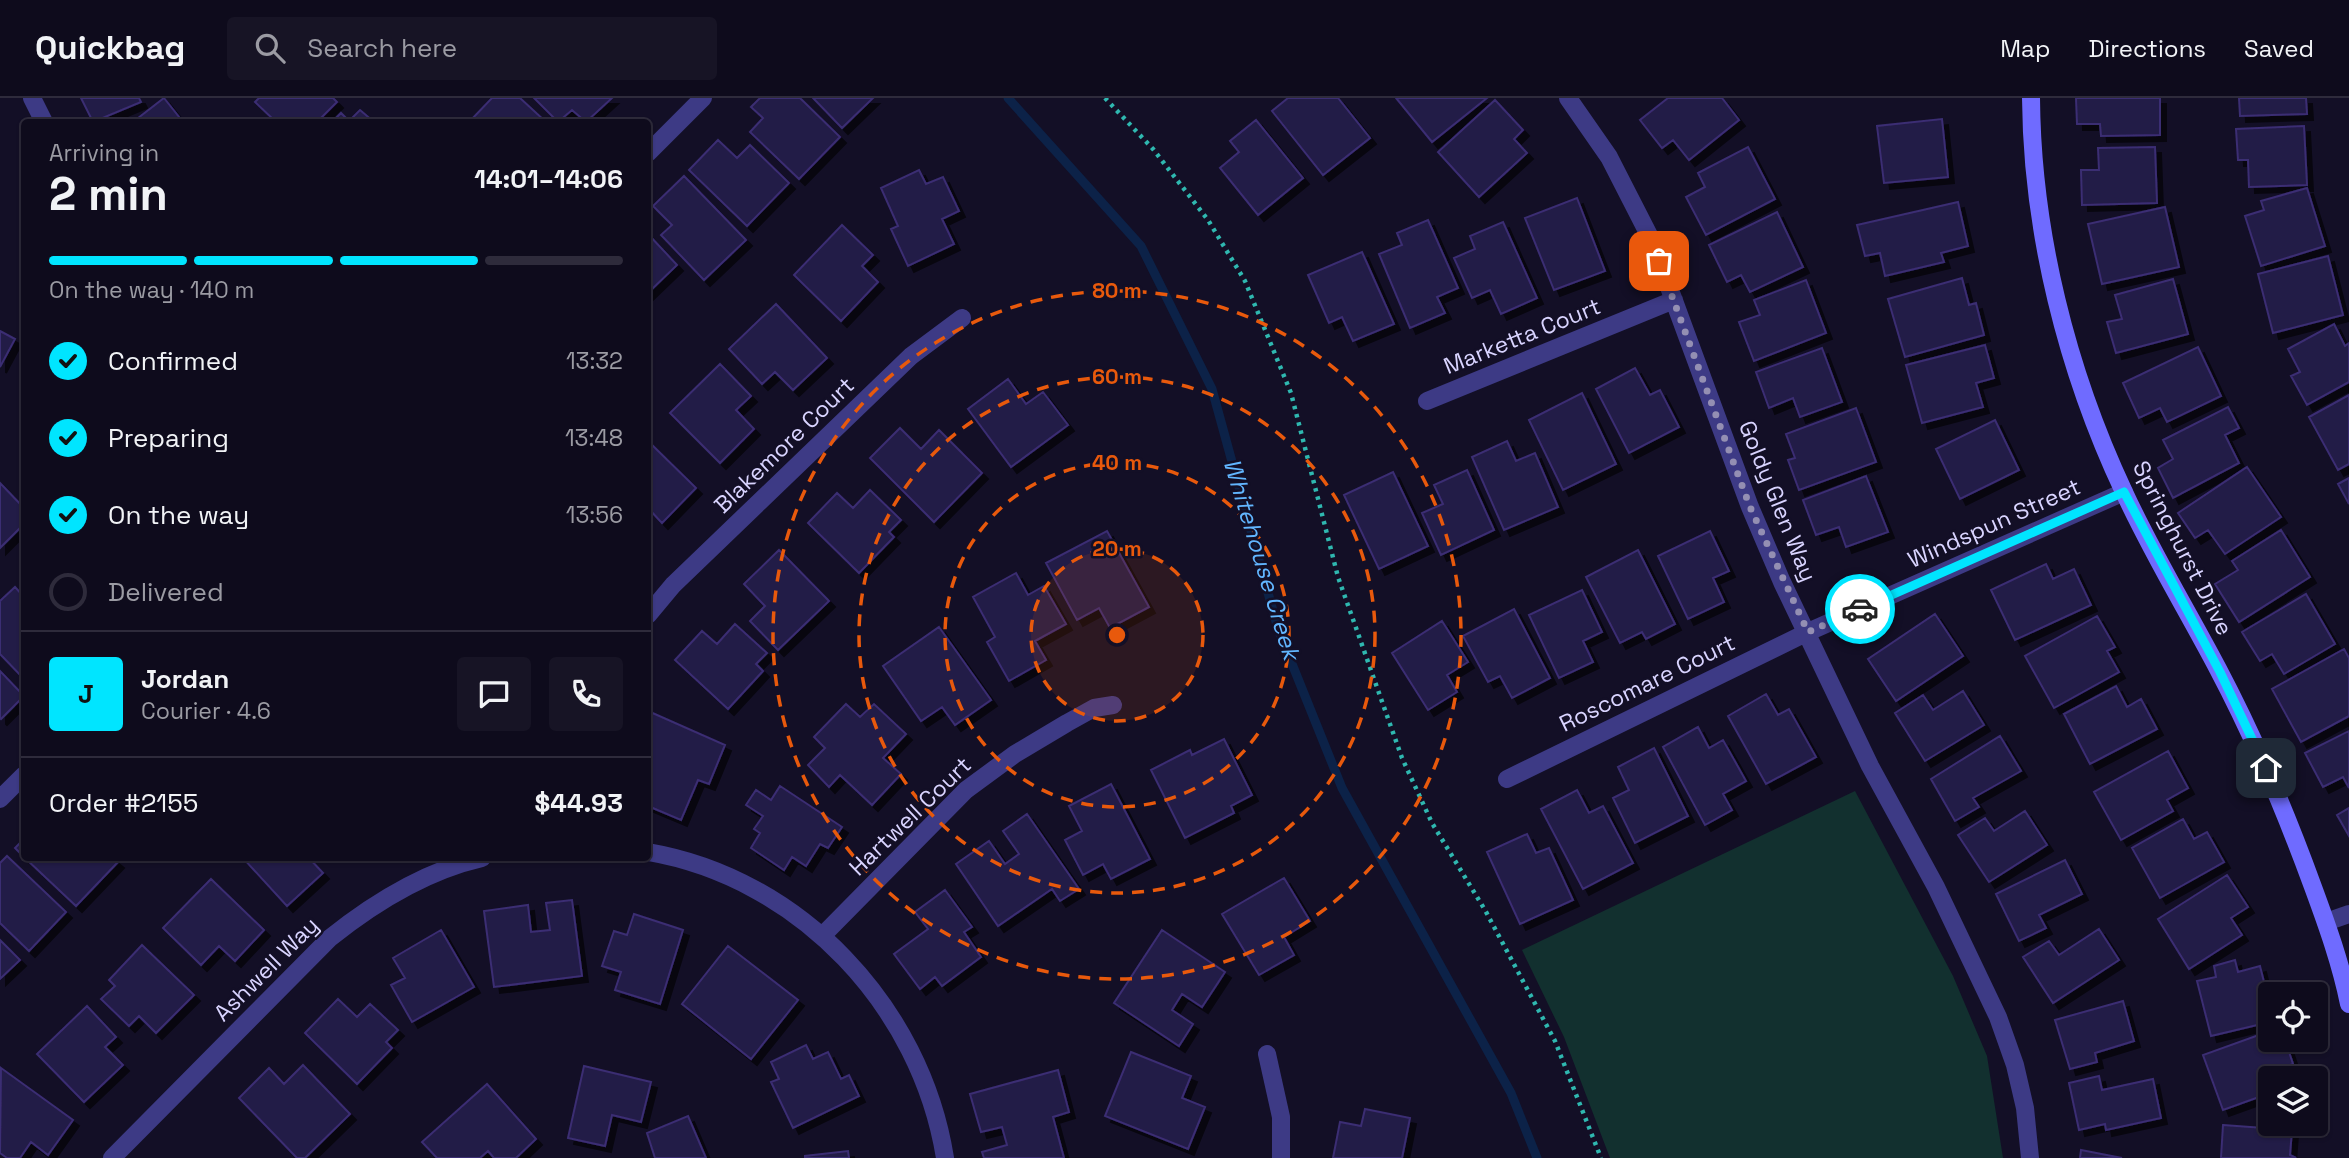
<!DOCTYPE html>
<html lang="en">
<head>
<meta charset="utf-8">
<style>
  :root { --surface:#0e0b1c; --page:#171425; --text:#f1f3f6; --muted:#9b9ba3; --line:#2e2b3b; --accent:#00e5ff }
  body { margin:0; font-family:"Space Grotesk",sans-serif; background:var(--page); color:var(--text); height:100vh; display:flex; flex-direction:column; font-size:26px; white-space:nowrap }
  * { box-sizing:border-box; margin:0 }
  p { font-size:23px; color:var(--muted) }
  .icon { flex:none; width:38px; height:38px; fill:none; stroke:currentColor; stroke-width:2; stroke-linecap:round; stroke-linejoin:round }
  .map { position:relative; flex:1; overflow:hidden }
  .details { position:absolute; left:21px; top:21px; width:630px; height:742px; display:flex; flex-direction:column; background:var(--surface); border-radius:7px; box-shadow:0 2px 5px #0004,0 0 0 2px var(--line) }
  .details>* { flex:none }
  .tools { position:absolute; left:2258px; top:884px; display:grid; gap:14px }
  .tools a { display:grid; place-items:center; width:70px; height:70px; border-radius:7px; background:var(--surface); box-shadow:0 2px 5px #0004,0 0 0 2px var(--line); font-size:35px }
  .pin { position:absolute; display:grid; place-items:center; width:60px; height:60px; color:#fff; margin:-30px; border-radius:14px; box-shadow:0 4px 10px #0006 }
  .courier { position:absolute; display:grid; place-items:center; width:70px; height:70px; margin:-35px; border:5px solid #00e5ff; border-radius:50%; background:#fff; color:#222; box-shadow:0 2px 9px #0007 }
  .headline em { font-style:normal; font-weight:700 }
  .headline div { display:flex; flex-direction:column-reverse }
  .headline { display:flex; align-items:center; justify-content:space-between; height:119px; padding:0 28px }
  h1 { font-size:46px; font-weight:700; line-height:52px }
  .bar { display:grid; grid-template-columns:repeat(4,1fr); gap:10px 7px; align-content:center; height:84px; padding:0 28px }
  .bar i { height:9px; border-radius:5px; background:var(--line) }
  .bar .selected { background:var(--accent) }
  .bar p { grid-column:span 4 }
  .line { display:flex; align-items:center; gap:18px; padding:0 28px; border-top:2px solid var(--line) }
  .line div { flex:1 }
  .round { display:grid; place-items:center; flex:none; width:74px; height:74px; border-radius:7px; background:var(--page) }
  ol { padding:0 28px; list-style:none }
  li { display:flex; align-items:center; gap:21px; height:77px }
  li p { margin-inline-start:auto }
  li .icon { padding:7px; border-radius:50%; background:var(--accent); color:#111; stroke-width:4 }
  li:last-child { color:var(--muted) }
  li i { width:38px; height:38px; border:4px solid var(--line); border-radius:50% }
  header { display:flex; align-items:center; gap:42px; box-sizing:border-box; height:98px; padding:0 35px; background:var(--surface); border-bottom:2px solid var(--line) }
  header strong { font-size:33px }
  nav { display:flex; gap:38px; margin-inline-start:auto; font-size:24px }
  .search { width:490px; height:63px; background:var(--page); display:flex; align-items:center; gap:18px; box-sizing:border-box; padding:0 24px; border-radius:7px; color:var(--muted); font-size:26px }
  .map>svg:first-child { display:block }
  .green { fill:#12302f }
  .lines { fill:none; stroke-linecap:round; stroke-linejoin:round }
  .stream { stroke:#0c2248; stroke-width:9 }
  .building { fill:#241b47; stroke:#3b2d73; stroke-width:2; filter:url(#shadow) }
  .path { stroke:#2fb8b0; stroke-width:4.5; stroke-dasharray:3.5 5; stroke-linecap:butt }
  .street { stroke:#3d3a85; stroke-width:18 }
  .secondary { stroke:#6f6bff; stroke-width:18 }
  .done { stroke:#948fb3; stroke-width:7; stroke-dasharray:0 12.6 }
  .route { stroke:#00e5ff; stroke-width:9 }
  .ring { fill:none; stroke:#e8590c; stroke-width:3.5; stroke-dasharray:12 9 }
  .labels { text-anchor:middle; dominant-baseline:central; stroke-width:5; stroke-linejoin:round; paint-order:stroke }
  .street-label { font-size:23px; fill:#d9d4ff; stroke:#130f26 }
  .water-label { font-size:24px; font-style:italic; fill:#62b6ff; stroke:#130f26 }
  .centre { fill:#e8590c; stroke:#130f26; stroke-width:3.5 }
  .ring-label { font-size:21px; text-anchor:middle; font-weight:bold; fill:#e8590c; stroke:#130f26; stroke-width:5; stroke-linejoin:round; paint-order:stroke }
</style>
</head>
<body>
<header>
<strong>Quickbag</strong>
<div class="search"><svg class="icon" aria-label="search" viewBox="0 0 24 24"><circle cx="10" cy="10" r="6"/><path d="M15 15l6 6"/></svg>Search here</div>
<nav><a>Map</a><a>Directions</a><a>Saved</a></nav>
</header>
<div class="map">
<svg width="2349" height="1060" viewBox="0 0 2349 1060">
  <defs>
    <filter id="shadow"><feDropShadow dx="6" dy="6" stdDeviation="0" flood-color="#0009"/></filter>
  </defs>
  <rect width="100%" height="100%" fill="#130f26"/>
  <path class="green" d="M1855,693L1953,878L1987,958L2003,1060H1610L1564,939L1522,852Z"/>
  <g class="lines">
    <path class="stream" d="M1008,0L1141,148L1212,291L1278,531L1342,690L1511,995L1537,1060"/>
  </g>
  <path class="building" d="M81,0H139L141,4L93,24Z
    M164,0L183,24H133Z
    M259,0H333L337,4L317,24H276L255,4Z
    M492,0H520L546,24H469Z
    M534,0H612L586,24L572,12L558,24Z
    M760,0H800L840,39L799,81L750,34L763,20L751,9Z
    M813,0H873L842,30Z
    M1288,0H1338L1370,40L1323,77L1272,13Z
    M1396,0H1487L1432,44Z
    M1668,0H1722L1739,22L1689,62L1673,42L1662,50L1640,22Z
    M2076,0H2160V37L2101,38L2100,26H2077Z
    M2239,0H2306L2307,16L2240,18Z
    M1495,2L1523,32L1514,41L1527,55L1479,99L1438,54Z
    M360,12L374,24H332L341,15L349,23Z
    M1942,21L1948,79L1884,85L1877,28Z
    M1256,22L1303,80L1258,117L1220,70L1239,54L1230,43Z
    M2304,28L2307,87L2249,89L2248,62H2238L2236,31Z
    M718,42L737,60L750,47L789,85L747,128L689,72Z
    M1748,49L1775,101L1706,137L1686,99L1705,89L1698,75Z
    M2155,49L2157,105L2082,107L2081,72H2099L2098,50Z
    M919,72L926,86L943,79L959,113L942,121L954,146L908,168L891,131L898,128L881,90Z
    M684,78L746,142L704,182L661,137L672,127L653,108Z
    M2307,90L2325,148L2261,168L2245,118L2264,112L2261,103Z
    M1577,100L1605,173L1554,192L1525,120Z
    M1958,104L1968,148L1941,155L1944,164L1885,178L1880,155L1865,158L1857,127Z
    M2165,109L2179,169L2102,186L2088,126Z
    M1777,114L1803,169L1750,194L1741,177L1727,184L1709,147Z
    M1428,122L1458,190L1437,199L1445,215L1410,230L1379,156L1402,147L1397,135Z
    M1503,124L1537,200L1501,216L1490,192L1472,200L1454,160L1475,151L1470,138Z
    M842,127L873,157L862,168L878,184L841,223L794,177Z
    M648,136L677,167L648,195Z
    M1362,154L1394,226L1353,243L1342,219L1329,225L1308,177Z
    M2328,158L2343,217L2273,235L2258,176Z
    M1962,180L1969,207L1976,205L1984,237L1905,259L1888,201Z
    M2173,181L2188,236L2116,255L2107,224L2122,221L2115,197Z
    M1806,182L1826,235L1754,263L1739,224L1760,217L1754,202Z
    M776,206L827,260L793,292L775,274L762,286L729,251Z
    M2334,226L2345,248L2349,245V284L2307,307L2291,278L2300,274L2288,251Z
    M0,233L15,241L0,269Z
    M1985,247L1994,280L1976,285L1983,309L1922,325L1906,267Z
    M2198,249L2221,298L2167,324L2160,310L2139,320L2123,285Z
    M1822,250L1842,304L1800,319L1793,300L1769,310L1756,274Z
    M720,266L751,298L736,312L754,331L720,365L670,315Z
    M1635,270L1650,297L1660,292L1679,329L1629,355L1596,291Z
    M1008,281L1026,306L1043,294L1068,327L1011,369L968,311Z
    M1582,295L1616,366L1563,392L1529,322Z
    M2349,297V366L2338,372L2309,319Z
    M2228,309L2239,330L2225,337L2239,365L2173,400L2158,370L2173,361L2163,342Z
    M1856,310L1876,364L1799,392L1788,362L1795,360L1786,336Z
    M1995,322L2019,372L1960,401L1936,351Z
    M900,330L921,351L939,332L982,375L934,424L870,360Z
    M648,343L696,390L662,425L648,410Z
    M1507,343L1516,363L1535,355L1558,409L1504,432L1472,359Z
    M2247,369L2281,419L2225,456L2208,432L2195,440L2178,415Z
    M1467,372L1494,432L1441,457L1422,415L1443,406L1434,387Z
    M1393,374L1428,448L1379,471L1344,397Z
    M1866,378L1888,434L1846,449L1839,429L1816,437L1803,402Z
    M2349,380V406L2338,386Z
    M0,385L24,410V426L0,450Z
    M870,392L901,422L889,434L894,439L859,475L808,425L837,395L853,410Z
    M2281,432L2310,479L2239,524L2215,486L2238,472L2232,463Z
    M1107,433L1149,509L1110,530L1099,510L1077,522L1046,465Z
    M1710,433L1729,473L1713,480L1724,504L1688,521L1658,458Z
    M779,452L829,503L778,552L750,523L765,508L744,486Z
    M1638,452L1675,526L1646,541L1642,534L1620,545L1586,479Z
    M2046,466L2053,481L2074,471L2091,507L2015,542L1991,492Z
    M1016,475L1028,497L1044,488L1066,526L1035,543L1046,562L1009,583L987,544L995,539L973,499Z
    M15,489L24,499V581L0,556V503Z
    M1582,492L1602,534L1583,543L1593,564L1559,580L1529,517Z
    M2306,496L2335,546L2284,576L2272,556L2260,563L2242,534Z
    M1514,511L1550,580L1512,600L1500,578L1488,584L1463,538Z
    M1935,516L1963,558L1896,603L1868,561Z
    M2097,518L2115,549L2107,553L2119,574L2054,610L2025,558Z
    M1442,523L1468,564L1447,577L1457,594L1428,612L1392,555Z
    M735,526L767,555L756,566L763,573L728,611L675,562L702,533L717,546Z
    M939,529L991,602L955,627L942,609L921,623L883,568Z
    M2344,551L2349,560V618L2301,644L2272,591Z
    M0,573L24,598L1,621L0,620Z
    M2116,588L2127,609L2141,601L2157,631L2090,666L2064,616Z
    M1963,593L1984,627L1925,663L1895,615L1923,597L1933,612Z
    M1766,596L1778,617L1789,611L1816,659L1766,686L1728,618Z
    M846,606L860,619L874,606L906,636L883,660L901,676L872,707L840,677L829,689L808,667L825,650L814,639Z
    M648,613L725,647L709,686L698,682L681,722L648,708V667L650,660L648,659Z
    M1698,629L1709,650L1723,642L1746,683L1723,696L1732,712L1705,727L1663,649Z
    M2349,633V690L2343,679L2323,689L2305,655Z
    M2000,638L2021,673L1973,700L1979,709L1955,723L1931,681Z
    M1224,641L1252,697L1231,708L1234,715L1185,740L1151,672L1190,652L1192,657Z
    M1654,650L1688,718L1635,745L1613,700L1629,692L1618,669Z
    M2168,653L2188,690L2167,702L2173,713L2121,742L2094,694Z
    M1111,686L1150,761L1111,781L1103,766L1083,777L1065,742L1082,733L1069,708Z
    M780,688L842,729L828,750L820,746L806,768L792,759L784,772L751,750L760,735L754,731L763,718L746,707L756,692L771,702Z
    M1577,692L1589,715L1603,708L1633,765L1583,791L1541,711Z
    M2349,710V738L2337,717Z
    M2025,713L2047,747L1989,784L1958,737L1985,720L1994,733Z
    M1027,716L1079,791L1060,803L1052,791L998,828L956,766L989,743L1005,766L1019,756L1003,733Z
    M2183,721L2194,741L2207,734L2224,764L2160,800L2132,750Z
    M1527,736L1536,755L1549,750L1573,802L1520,826L1487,754Z
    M24,741V759L15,750Z
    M7,758L66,814L29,853L0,825V765Z
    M25,760H113L118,764L76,808Z
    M243,760H309L323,775L287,808Z
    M2065,762L2082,796L2039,817L2046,830L2019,843L1996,796Z
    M2227,777L2248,809L2231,820L2242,837L2189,871L2158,821Z
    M1284,780L1310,823L1284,839L1294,857L1259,877L1222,816Z
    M211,781L264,832L235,863L219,848L201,867L163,830Z
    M945,792L972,829L964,834L981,859L942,888L935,879L920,891L894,856L928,831L915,814Z
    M572,802L582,878L494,889L484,813L528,807L531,834L550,832L546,805Z
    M634,816L683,832L660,906L615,892L621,874L602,868L614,833L627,837Z
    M2099,831L2119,862L2053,905L2023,859L2049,843L2059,857Z
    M441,832L474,889L412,924L391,887L405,880L393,860Z
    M1162,832L1225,874L1202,909L1182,896L1172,912L1193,926L1179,948L1114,905Z
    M0,842L20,862L0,881Z
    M142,847L194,897L156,935L139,918L129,928L101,901L115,888L109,882Z
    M728,848L798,902L751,961L682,906Z
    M2235,862L2238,874L2260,868L2270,908V924L2211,938L2197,883L2216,879L2214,868Z
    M338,901L357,919L370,906L398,932L386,944L392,950L357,986L305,935Z
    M2123,903L2134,943L2095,955L2097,964L2070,971L2055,922Z
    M87,908L116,939L105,949L123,967L84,1004L37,956Z
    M2270,933V942H2285L2293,966L2273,973L2275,980H2270V995L2223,1012L2203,957Z
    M806,947L813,961L828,954L841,981L849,977L859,998L793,1030L771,984L779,981L771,964Z
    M1131,954L1191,978L1182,1000L1205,1009L1188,1051L1105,1018Z
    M303,967L350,1016L305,1060H297L239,1000L269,970L284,986Z
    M584,968L651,984L641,1024L612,1017L605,1048L568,1040Z
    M1,970L73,1022L48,1057L31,1044L20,1060H7L0,1055Z
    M1058,972L1069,1014L1053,1019L1064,1060H984L982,1054L1007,1047L1002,1029L981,1034L970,996Z
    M2099,978L2102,992L2153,981L2161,1020L2106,1032L2105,1026L2079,1032L2069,985Z
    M487,986L536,1041L516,1060H494L488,1053L480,1060H437L422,1044Z
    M1365,1011L1410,1020L1402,1060H1333L1340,1024L1361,1028Z
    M688,1018L706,1060H655L647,1035Z
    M2223,1027L2292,1032L2290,1057L2296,1060H2221Z
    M2081,1052L2122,1060H2080Z
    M848,1053L849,1060H805V1058Z"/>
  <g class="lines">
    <path class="path" d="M1105,0L1153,51L1208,122L1245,183L1291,295L1338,479L1402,660L1432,725L1485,812L1555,943L1601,1060"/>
    <path class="street" d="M32,0L44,24
      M1568,0L1609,59L1652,143L1750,409L1782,484L1870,668L1936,789L1998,919L2015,967L2025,1010L2030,1060
      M648,55L703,0
      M1427,303L1674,202
      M648,517L673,487L911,258L962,220
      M1507,681L1808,534L2124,394
      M0,701L24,677
      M648,754C800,780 921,909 945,1060
      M2326,824L2349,816
      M823,837L966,692L1015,656L1067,625L1094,610L1113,607
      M1267,956L1281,1019V1060
      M112,1060L330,840C375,804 425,773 482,760"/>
    <path class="secondary" d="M2031,0C2032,134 2067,273 2124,394C2152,455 2187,512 2218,571C2255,641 2286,715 2313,789C2327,827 2341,866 2349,906"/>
  </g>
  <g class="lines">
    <path class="done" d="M1659,163L1750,409L1808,534L1860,511"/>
    <path class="route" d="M1860,511L2124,394L2220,574L2266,670"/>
  </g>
  <circle cx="1117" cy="537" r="86" fill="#e8590c" fill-opacity=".12"/>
  <g class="ring">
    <circle cx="1117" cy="537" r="86"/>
    <circle cx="1117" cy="537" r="172"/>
    <circle cx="1117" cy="537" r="258"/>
    <circle cx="1117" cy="537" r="344"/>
  </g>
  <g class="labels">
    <g class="street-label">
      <text transform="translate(1522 238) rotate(-22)">Marketta Court</text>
      <text transform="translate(784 347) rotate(-44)">Blakemore Court</text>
      <text transform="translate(1778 403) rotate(68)">Goldy Glen Way</text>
      <text transform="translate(1994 425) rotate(-24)">Windspun Street</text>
      <text transform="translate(2183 450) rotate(63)">Springhurst Drive</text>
      <text transform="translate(1647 585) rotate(-26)">Roscomare Court</text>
      <text transform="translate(910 718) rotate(-44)">Hartwell Court</text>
      <text transform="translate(266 871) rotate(-45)">Ashwell Way</text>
    </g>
    <g class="water-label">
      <text transform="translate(1262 461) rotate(73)">Whitehouse Creek</text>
    </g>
  </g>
  <circle cx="1117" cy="537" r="10" class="centre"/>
  <g class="ring-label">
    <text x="1117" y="200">80 m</text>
    <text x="1117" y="286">60 m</text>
    <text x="1117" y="372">40 m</text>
    <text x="1117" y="458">20 m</text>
  </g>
</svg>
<div class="tools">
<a><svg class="icon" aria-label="locate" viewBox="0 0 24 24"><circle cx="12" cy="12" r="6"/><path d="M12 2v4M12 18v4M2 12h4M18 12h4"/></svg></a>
<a><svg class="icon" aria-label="layers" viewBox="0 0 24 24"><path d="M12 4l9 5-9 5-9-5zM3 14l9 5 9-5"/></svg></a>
</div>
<div class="pin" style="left:1659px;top:163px;background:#ea580c"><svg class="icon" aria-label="bag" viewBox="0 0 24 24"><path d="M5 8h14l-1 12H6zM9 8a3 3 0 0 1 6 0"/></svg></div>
<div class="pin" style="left:2266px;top:670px;background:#1f2937"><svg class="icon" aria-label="home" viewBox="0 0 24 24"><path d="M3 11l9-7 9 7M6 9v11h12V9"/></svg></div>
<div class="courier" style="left:1860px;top:511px"><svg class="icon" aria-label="car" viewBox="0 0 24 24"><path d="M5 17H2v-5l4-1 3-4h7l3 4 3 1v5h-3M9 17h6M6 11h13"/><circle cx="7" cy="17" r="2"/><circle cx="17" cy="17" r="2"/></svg></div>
<section class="details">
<div class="headline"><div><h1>2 min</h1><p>Arriving in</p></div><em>14:01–14:06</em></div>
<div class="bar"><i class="selected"></i><i class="selected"></i><i class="selected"></i><i></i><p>On the way · 140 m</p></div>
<ol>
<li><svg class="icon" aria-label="check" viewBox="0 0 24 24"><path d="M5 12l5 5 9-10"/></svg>Confirmed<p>13:32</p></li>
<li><svg class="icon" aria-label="check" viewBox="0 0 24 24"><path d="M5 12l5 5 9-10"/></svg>Preparing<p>13:48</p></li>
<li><svg class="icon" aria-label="check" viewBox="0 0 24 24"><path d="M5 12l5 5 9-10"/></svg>On the way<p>13:56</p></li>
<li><i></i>Delivered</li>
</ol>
<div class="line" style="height:126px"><b class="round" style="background:var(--accent);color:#111">J</b><div><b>Jordan</b><p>Courier · 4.6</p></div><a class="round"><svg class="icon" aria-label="chat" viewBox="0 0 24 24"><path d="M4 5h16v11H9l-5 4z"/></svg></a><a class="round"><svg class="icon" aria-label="phone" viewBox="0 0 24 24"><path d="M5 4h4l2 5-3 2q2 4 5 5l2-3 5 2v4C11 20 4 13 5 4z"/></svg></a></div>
<div class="line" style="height:91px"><div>Order #2155</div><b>$44.93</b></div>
</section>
</div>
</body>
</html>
